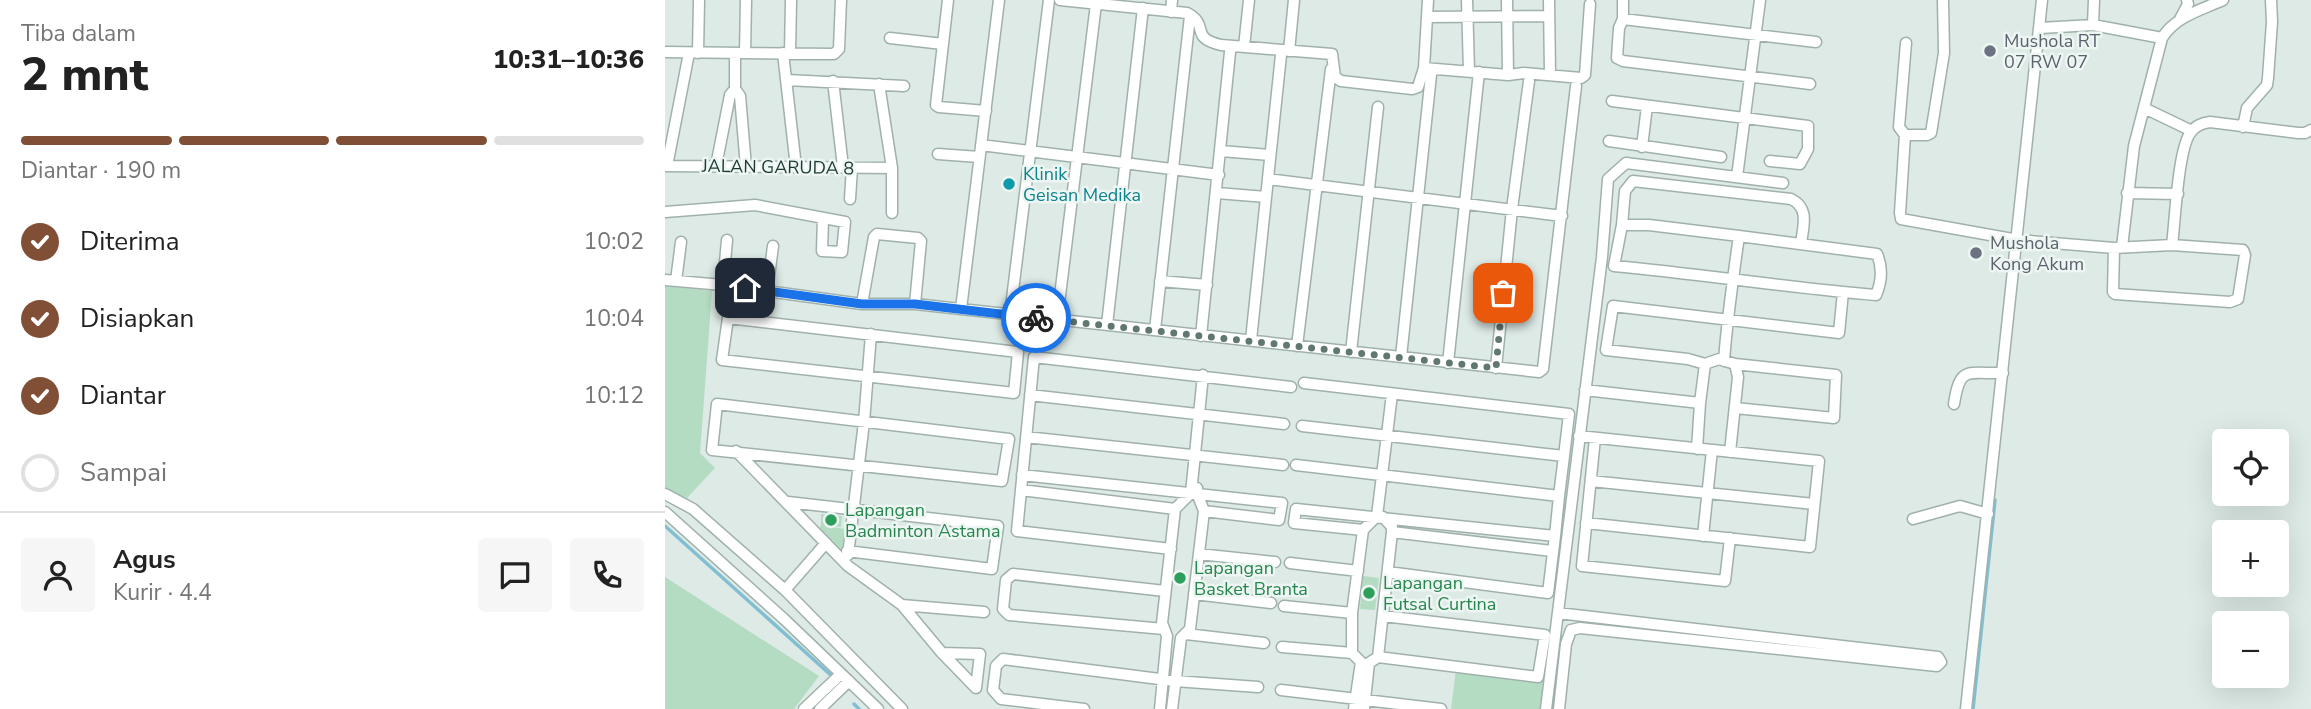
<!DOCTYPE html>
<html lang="id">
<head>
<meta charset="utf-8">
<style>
  :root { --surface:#fff; --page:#f6f6f6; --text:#222; --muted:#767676; --line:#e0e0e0; --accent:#814f36 }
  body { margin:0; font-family:"Nunito Sans",sans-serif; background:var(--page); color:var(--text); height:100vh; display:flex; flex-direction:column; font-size:26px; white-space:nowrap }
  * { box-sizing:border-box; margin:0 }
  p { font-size:23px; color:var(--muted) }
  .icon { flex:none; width:38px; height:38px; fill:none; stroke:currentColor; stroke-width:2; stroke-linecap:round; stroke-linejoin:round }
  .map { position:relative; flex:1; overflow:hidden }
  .side { display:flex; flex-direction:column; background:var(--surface); width:665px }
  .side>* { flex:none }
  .buttons { position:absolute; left:1547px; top:429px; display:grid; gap:14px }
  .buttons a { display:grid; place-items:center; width:77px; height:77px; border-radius:7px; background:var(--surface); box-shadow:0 7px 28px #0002; font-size:35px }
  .pin { position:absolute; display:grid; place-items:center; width:60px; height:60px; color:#fff; margin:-30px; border-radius:14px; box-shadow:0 4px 10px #0006 }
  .courier { position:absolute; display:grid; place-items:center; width:70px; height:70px; margin:-35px; border:5px solid #1a73e8; border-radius:50%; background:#fff; color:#222; box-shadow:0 2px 9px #0007 }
  .headline em { font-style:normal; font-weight:800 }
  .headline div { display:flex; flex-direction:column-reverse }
  .headline { display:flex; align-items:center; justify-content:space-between; height:119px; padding:0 21px }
  h1 { font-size:46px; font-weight:800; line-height:52px }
  .bar { display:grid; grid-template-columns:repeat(4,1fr); gap:10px 7px; align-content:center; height:84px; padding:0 21px }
  .bar i { height:9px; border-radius:5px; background:var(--line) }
  .bar .current { background:var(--accent) }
  .bar p { grid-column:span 4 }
  .line { display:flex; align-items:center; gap:18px; padding:0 21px; border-top:2px solid var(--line) }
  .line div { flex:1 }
  .round { display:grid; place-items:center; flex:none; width:74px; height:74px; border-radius:7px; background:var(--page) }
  ol { padding:0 21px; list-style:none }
  li { display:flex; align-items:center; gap:21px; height:77px }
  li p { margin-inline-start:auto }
  li .icon { padding:7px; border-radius:50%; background:var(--accent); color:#fff; stroke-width:4 }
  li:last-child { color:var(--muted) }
  li i { width:38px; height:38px; border:4px solid var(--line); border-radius:50% }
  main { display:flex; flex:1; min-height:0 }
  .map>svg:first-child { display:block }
  .green { fill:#b4dcc3 }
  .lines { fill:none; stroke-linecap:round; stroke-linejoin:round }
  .stream { stroke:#82bed1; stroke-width:3.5 }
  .street-casing { stroke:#a0b1ac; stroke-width:13 }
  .street { stroke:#fff; stroke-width:10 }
  .done { stroke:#617772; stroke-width:7; stroke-dasharray:0 12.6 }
  .route { stroke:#1a73e8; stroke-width:9 }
  .worship-dot { fill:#6b7280; stroke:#edf6f3; stroke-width:2.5 }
  .culture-dot { fill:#0f9aa8; stroke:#edf6f3; stroke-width:2.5 }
  .leisure-dot { fill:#2e9e5b; stroke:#edf6f3; stroke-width:2.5 }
  .labels { text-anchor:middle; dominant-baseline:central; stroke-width:5; stroke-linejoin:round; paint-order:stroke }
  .worship-label { font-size:18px; fill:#5b616d; stroke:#edf6f3; text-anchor:start }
  .street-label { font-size:18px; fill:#1e3934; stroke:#edf6f3 }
  .culture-label { font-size:18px; fill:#0d838f; stroke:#edf6f3; text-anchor:start }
  .leisure-label { font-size:18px; fill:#27864d; stroke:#edf6f3; text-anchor:start }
</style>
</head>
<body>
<main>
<section class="side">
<div class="headline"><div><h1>2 mnt</h1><p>Tiba dalam</p></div><em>10:31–10:36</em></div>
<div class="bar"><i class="current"></i><i class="current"></i><i class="current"></i><i></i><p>Diantar · 190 m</p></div>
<ol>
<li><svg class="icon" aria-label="check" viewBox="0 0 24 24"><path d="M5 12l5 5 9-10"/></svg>Diterima<p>10:02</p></li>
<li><svg class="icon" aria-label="check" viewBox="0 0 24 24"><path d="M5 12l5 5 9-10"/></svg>Disiapkan<p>10:04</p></li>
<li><svg class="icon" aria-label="check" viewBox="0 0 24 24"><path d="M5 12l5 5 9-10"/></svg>Diantar<p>10:12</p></li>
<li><i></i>Sampai</li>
</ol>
<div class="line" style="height:126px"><a class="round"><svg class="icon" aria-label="person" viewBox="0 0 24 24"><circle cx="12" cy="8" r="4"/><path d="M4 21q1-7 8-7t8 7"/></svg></a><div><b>Agus</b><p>Kurir · 4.4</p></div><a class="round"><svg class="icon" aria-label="chat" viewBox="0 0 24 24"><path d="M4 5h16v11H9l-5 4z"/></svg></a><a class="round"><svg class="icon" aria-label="phone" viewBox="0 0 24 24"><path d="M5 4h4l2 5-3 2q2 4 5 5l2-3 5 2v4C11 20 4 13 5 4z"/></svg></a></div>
</section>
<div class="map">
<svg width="1646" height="709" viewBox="0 0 1646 709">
  <rect width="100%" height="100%" fill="#ddeae5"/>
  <path class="green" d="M0,286L47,291L35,453L50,468L22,498L0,491Z
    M156,514L177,516L176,527L159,526L180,529L177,550L153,530L156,525Z
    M698,576L714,578L710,610L695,609Z
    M0,577L154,676L129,709H0Z
    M791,670L878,681L875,709H786Z"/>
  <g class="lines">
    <path class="stream" d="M0,526L168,677
      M189,704L194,709
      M1308,709L1330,500"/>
    <defs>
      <path id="street" d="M283,0L271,105L274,107L321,111
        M395,0L522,13L525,16L490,330
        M802,0L804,71
        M842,0L843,75
        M884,0L885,74
        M958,0V19L1151,42
        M506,12L507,0
        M522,13C546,26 523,37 556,45L667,54L670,77L676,81L747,89L753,87L759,68L843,75L859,73L916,78L920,75L925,4
        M762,17L884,16
        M958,19L954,28L952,58L958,61L1145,84
        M1515,19L1523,4L1522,0
        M1428,25L1429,0
        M1375,28L1428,25L1497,38
        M225,38L278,44
        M1241,43L1234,127L1240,135L1235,213L1236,219L1353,240L1449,248L1507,245L1578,250L1580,255L1573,299L1565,302L1450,294L1448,292L1449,248
        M579,47L584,0
        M624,51L629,0
        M0,52L169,54L174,49L176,0
        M33,53L34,0
        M70,53V89L75,96L81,167
        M80,53L81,0
        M118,53L131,167
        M125,53L126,0
        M759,68L763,0
        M122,80L239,86
        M168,81L178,167
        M214,84L227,168V213
        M947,101L1143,126V149L1135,164L1105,161
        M1479,108L1527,131
        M1578,127L1582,108L1602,85L1603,78L1607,22L1606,0
        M1240,135H1262L1266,133L1279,53L1278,0
        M944,141L1056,157
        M316,145L554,175
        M977,147L982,106
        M556,151L605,155
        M273,154L314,157
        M0,166L227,168
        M2,166L24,53
        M51,166L65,95L70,89
        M1072,177L1095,0
        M603,179L897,216
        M552,193L601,197
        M1462,193L1513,194
        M185,199L187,168
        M0,212L90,205L180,222L177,252L157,251L158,218
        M957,225L960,191L968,181L1126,199C1145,208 1138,226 1136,244
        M1507,245C1510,223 1513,147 1526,132C1531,125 1537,123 1545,122L1633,133H1640L1646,130
        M1457,247L1469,146L1497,38C1511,16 1536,10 1558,0
        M0,280L58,285L197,304H250L874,372L878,369L911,86
        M11,281L16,242
        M495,281L542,285
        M58,285L62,240
        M102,292L108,246
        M197,304L209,237L212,234L253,238L256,241L250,304
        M296,309L334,0
        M345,315L384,0
        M63,318L353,352L349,393L57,360Z
        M392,320L431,4
        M442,325L478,8
        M536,336L565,52
        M586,340L616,55
        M632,346L666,69
        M686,352L713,107
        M736,357L766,75
        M1059,361C1062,319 1068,278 1074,236L1212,254C1218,268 1217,281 1211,295C1124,288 1037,274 949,266L957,225H984L1074,236
        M783,363L814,72
        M1040,364L1023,359L941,350L948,306L1174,333L1178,292
        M831,368L847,209L864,81
        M639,383L904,414L899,456
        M920,390L1035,403L1032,449
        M365,395L619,424
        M1035,403L1040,364L1054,359L1070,364L1073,377L1065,452
        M52,404L344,439L337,481L47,450Z
        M1289,404C1295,365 1302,374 1338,373
        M1070,408L1169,418L1171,375L1070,364
        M637,426L899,456L894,496
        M914,436L1154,461L1145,547L921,523
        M361,437L618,465
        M930,438L917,566L1060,581L1065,538
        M71,451L183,566L237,605L277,653L311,688L315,654L277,653
        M631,465L894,496L890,536
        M357,475L617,503L614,520L539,511
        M926,481L1149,504
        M356,490L369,357L626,387
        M0,494L28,509L120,590L237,709
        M123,502L333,526L327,569L182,551
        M0,512L119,619L213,709
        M1248,519L1295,506L1323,514
        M698,530L629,523L631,509L890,536L883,593L723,572
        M727,532L887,551
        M1038,536L1047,450
        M506,549L352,531L356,490L510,509
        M534,554L610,562
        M183,555L199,422L206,334
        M625,563L693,571
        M120,590L161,543
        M529,594L606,603
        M237,605L319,612
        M619,606L687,613
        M893,613L1273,657L1276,662L1272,666L915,628L906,630
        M499,629L344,615L338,609L341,580L348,574L500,591
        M521,634L599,643
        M617,647L687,653
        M713,657L873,677L880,635L718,616
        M616,690L776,709
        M139,709L176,674
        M155,709L184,681
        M419,709L336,699L328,690L331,666L338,659L510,681L593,687
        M495,709L502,636L497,623L510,509L526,493L538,375
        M507,709L516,638L525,629L539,511L532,493V488
        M689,709L696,662L687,653V613L698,530L712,516L727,394
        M699,709L704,663L713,657L727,532V527L718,517
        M881,709L937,257L943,179L961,163L1118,183
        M894,709L901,644L906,630
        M1301,709L1377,0"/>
    </defs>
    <use href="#street" class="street-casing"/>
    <use href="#street" class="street"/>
  </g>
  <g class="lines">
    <path class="done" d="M371,318L831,368L838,293"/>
    <path class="route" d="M80,288L197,304H250L371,318"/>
  </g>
  <g class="worship-dot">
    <circle cx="1325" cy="51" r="7"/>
    <circle cx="1311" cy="253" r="7"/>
  </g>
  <circle class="culture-dot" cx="344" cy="184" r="7"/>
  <g class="leisure-dot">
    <circle cx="166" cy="520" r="7"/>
    <circle cx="515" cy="578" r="7"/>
    <circle cx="704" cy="593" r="7"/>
  </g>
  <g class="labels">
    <g class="worship-label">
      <text x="1339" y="41">Mushola RT<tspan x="1339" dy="21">07 RW 07</tspan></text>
      <text x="1325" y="243">Mushola<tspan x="1325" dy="21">Kong Akum</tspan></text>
    </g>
    <g class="street-label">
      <text transform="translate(113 167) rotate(1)">JALAN GARUDA 8</text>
    </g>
    <g class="culture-label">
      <text x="358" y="174">Klinik<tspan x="358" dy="21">Geisan Medika</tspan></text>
    </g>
    <g class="leisure-label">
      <text x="180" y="510">Lapangan<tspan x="180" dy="21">Badminton Astama</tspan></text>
      <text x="529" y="568">Lapangan<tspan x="529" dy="21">Basket Branta</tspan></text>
      <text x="718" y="583">Lapangan<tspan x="718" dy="21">Futsal Curtina</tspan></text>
    </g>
  </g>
</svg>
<div class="buttons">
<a><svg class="icon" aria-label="locate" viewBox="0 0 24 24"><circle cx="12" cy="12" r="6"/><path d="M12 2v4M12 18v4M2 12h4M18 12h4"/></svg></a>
<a>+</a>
<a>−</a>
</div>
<div class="pin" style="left:838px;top:293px;background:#ea580c"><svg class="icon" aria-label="bag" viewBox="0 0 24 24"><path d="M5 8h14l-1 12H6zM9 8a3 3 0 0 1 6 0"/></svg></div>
<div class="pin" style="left:80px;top:288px;background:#1f2937"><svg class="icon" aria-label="home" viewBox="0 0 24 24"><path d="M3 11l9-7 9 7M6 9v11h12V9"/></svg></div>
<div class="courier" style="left:371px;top:318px"><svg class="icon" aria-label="bike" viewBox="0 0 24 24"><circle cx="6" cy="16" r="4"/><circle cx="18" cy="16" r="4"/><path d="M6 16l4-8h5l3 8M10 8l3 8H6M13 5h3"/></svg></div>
</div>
</main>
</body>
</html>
